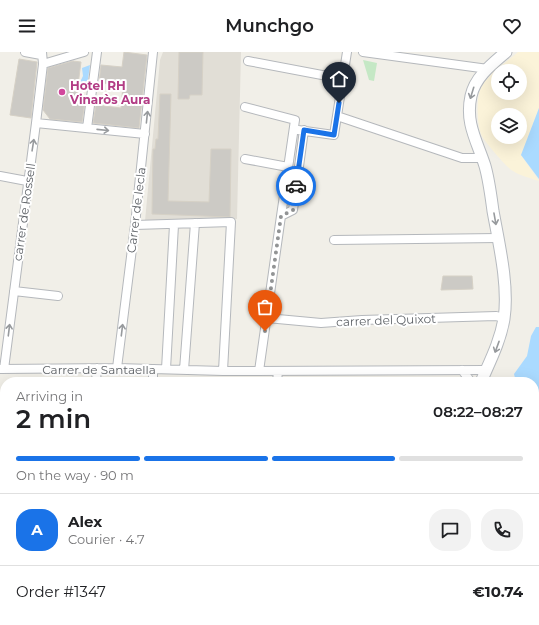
<!DOCTYPE html>
<html lang="en">
<head>
<meta charset="utf-8">
<style>
  :root { --surface:#fff; --page:#f2f2f2; --text:#202124; --muted:#757577; --line:#e0e0e0; --accent:#1a73e8 }
  body { margin:0; font-family:Montserrat,sans-serif; background:var(--page); color:var(--text); height:100vh; display:flex; flex-direction:column; font-size:15px; white-space:nowrap }
  * { box-sizing:border-box; margin:0 }
  p { font-size:13px; color:var(--muted) }
  .icon { flex:none; width:22px; height:22px; fill:none; stroke:currentColor; stroke-width:2; stroke-linecap:round; stroke-linejoin:round }
  .map { position:relative; flex:1; overflow:hidden }
  .details { position:absolute; left:0px; top:325px; width:539px; height:248px; display:flex; flex-direction:column; background:var(--surface); border-radius:16px 16px 0 0; box-shadow:0 4px 16px #0002 }
  .details>* { flex:none }
  .buttons { position:absolute; left:491px; top:12px; display:grid; gap:8px }
  .buttons a { display:grid; place-items:center; width:36px; height:36px; border-radius:50%; background:var(--surface); box-shadow:0 4px 16px #0002; font-size:20px }
  .pin { position:absolute; display:grid; place-items:center; width:34px; height:34px; color:#fff; margin:-41px -17px; border-radius:50% 50% 50% 0; rotate:-45deg; box-shadow:0 0 4px #0007 }
  .pin .icon { rotate:45deg }
  .courier { position:absolute; display:grid; place-items:center; width:40px; height:40px; margin:-20px; border:3px solid #1a73e8; border-radius:50%; background:#fff; color:#222; box-shadow:0 1px 5px #0007 }
  .summary em { font-style:normal; font-weight:600 }
  .summary div { display:flex; flex-direction:column-reverse }
  .summary { display:flex; align-items:center; justify-content:space-between; height:68px; padding:0 16px }
  h1 { font-size:26px; font-weight:600; line-height:30px }
  .bar { display:grid; grid-template-columns:repeat(4,1fr); gap:6px 4px; align-content:center; height:48px; padding:0 16px }
  .bar i { height:5px; border-radius:3px; background:var(--line) }
  .bar .selected { background:var(--accent) }
  .bar p { grid-column:span 4 }
  .line { display:flex; align-items:center; gap:10px; padding:0 16px; border-top:1px solid var(--line) }
  .line div { flex:1 }
  .round { display:grid; place-items:center; flex:none; width:42px; height:42px; border-radius:16px; background:var(--page) }
  header { display:flex; justify-content:space-between; align-items:center; height:52px; padding:0 16px; background:var(--surface); font-size:18px; font-weight:600 }
  .map>svg:first-child { display:block }
  .education { fill:#e1ded6 }
  .green { fill:#c5e8c5 }
  .sand { fill:#fbf3d9; fill-rule:evenodd }
  .water { fill:#aadaff }
  .building { fill:#cccac5; stroke:#d6d1c6 }
  .lines { fill:none; stroke-linecap:round; stroke-linejoin:round }
  .street-casing { stroke:#b5b8bc; stroke-width:10 }
  .secondary-casing { stroke:#b6babf; stroke-width:13 }
  .street { stroke:#fff; stroke-width:8 }
  .secondary { stroke:#fff; stroke-width:11 }
  .oneway { stroke:#979a9d }
  .done { stroke:#929495; stroke-width:4; stroke-dasharray:0 7.2 }
  .route { stroke:#1a73e8; stroke-width:5 }
  .hotel-dot { fill:#d1479c; stroke:#fff; stroke-width:1.5 }
  .labels { text-anchor:middle; dominant-baseline:central; stroke-width:4; stroke-linejoin:round; paint-order:stroke }
  .hotel-label { font-size:12px; font-weight:bold; fill:#b23c85; stroke:#fff; text-anchor:start }
  .street-label { font-size:12px; fill:#5f6368; stroke:#fff }
</style>
</head>
<body>
<header><svg class="icon" aria-label="menu" viewBox="0 0 24 24"><path d="M4 6h16M4 12h16M4 18h16"/></svg>Munchgo<svg class="icon" aria-label="heart" viewBox="0 0 24 24"><path d="M12 20l-8-8c-3-5 5-10 8-4 3-6 11-1 8 4z"/></svg></header>
<div class="map">
<svg width="539" height="573" viewBox="0 0 539 573">
  <rect width="100%" height="100%" fill="#f1efe8"/>
  <path class="education" d="M163,0H241L237,167L145,169L160,8Z"/>
  <path class="green" d="M363,8L377,11L374,29L369,28Z"/>
  <path class="sand" d="M518,0H539V56L521,103L539,129C531,126 520,124 513,119C508,117 482,87 481,82C477,72 476,46 481,36C488,22 506,11 518,0ZM498,19H520V41H498ZM498,63H520V85H498Z
    M397,568H423L421,573H394Z"/>
  <path class="water" d="M90,13L87,34L81,33L80,30L83,24L82,16Z
    M539,56V127L521,103Z
    M536,275H539V366L534,364V330H516L514,322L527,304L531,284Z
    M534,379L539,386V573H421L423,568H534Z"/>
  <path class="building" d="M124,0L147,3L139,76L93,71L96,53L121,56L123,33L99,31L101,13L122,15Z
    M179,0H203L202,43H190L189,47H178Z
    M19,7L37,10L31,66L10,63Z
    M73,9L81,10L76,48L85,49L82,70L50,67L43,58L48,16Z
    M160,42H171L168,149L209,150L211,97H231L230,165L152,162L153,97H155L156,87H158Z
    M443,224H472L473,237L441,238Z"/>
  <g class="lines">
    <defs>
      <path id="street" d="M25,0L41,3
        M363,0L488,17
        M248,9L343,27
        M43,12L84,0
        M245,55L295,68L281,164L293,158L304,78
        M337,64L462,106H481
        M36,71L145,82
        M87,76L97,0
        M298,78L334,83L347,0
        M245,107L288,115
        M0,124L27,129
        M135,173L231,170L223,319
        M334,188L498,186
        M14,239L58,244
        M267,266L321,271L362,268L496,264L504,266
        M117,316L135,173L153,0
        M0,317L117,316L223,319L486,318
        M4,317L36,71L43,12L42,0
        M166,317L174,173
        M184,318L195,171
        M462,318L471,330
        M259,319L281,164
        M96,330L97,316
        M153,330V317
        M277,330L278,319
        M0,437L5,438
        M0,520L5,521"/>
      <path id="secondary" d="M481,330C490,309 500,290 504,267C509,234 499,192 493,159C491,144 489,128 485,114C477,89 465,71 471,44C475,25 492,12 506,0
        M372,573L376,568"/>
    </defs>
    <use href="#street" class="street-casing"/>
    <use href="#secondary" class="secondary-casing"/>
    <use href="#street" class="street"/>
    <use href="#secondary" class="secondary"/>
  </g>
  <defs><path id="oneway-shaft" d="M-6 0H5M1.5-3L5.5 0L1.5 3" fill="none" stroke-width="1.6" stroke-linecap="round" stroke-linejoin="round"/></defs>
  <g class="oneway">
    <use href="#oneway-shaft" transform="translate(472 41) rotate(107)"/>
    <use href="#oneway-shaft" transform="translate(147 65) rotate(-84)"/>
    <use href="#oneway-shaft" transform="translate(103 78) rotate(6)"/>
    <use href="#oneway-shaft" transform="translate(33 93) rotate(-81)"/>
    <use href="#oneway-shaft" transform="translate(495 167) rotate(80)"/>
    <use href="#oneway-shaft" transform="translate(9 278) rotate(-83)"/>
    <use href="#oneway-shaft" transform="translate(122 278) rotate(-83)"/>
    <use href="#oneway-shaft" transform="translate(497 295) rotate(110)"/>
  </g>
  <g class="lines">
    <path class="done" d="M265,279L281,164L293,158L296,134"/>
    <path class="route" d="M296,134L304,78L334,83L339,51"/>
  </g>
  <circle class="hotel-dot" cx="62" cy="40" r="4"/>
  <g class="labels">
    <g class="hotel-label">
      <text x="70" y="33">Hotel RH<tspan x="70" dy="14">Vinaròs Aura</tspan></text>
    </g>
    <g class="street-label">
      <text transform="translate(136 158) rotate(-83)">Carrer de Iecla</text>
      <text transform="translate(24 160) rotate(-82)">carrer de Rossell</text>
      <text transform="translate(386 268) rotate(-2)">carrer del Quixot</text>
      <text x="99" y="317">Carrer de Santaella</text>
    </g>
  </g>
</svg>
<div class="buttons">
<a><svg class="icon" aria-label="locate" viewBox="0 0 24 24"><circle cx="12" cy="12" r="6"/><path d="M12 2v4M12 18v4M2 12h4M18 12h4"/></svg></a>
<a><svg class="icon" aria-label="layers" viewBox="0 0 24 24"><path d="M12 4l9 5-9 5-9-5zM3 14l9 5 9-5"/></svg></a>
</div>
<div class="pin" style="left:265px;top:279px;background:#ea580c"><svg class="icon" aria-label="bag" viewBox="0 0 24 24"><path d="M5 8h14l-1 12H6zM9 8a3 3 0 0 1 6 0"/></svg></div>
<div class="pin" style="left:339px;top:51px;background:#1f2937"><svg class="icon" aria-label="home" viewBox="0 0 24 24"><path d="M3 11l9-7 9 7M6 9v11h12V9"/></svg></div>
<div class="courier" style="left:296px;top:134px"><svg class="icon" aria-label="car" viewBox="0 0 24 24"><path d="M5 17H2v-5l4-1 3-4h7l3 4 3 1v5h-3M9 17h6M6 11h13"/><circle cx="7" cy="17" r="2"/><circle cx="17" cy="17" r="2"/></svg></div>
<section class="details">
<div class="summary"><div><h1>2 min</h1><p>Arriving in</p></div><em>08:22–08:27</em></div>
<div class="bar"><i class="selected"></i><i class="selected"></i><i class="selected"></i><i></i><p>On the way · 90 m</p></div>
<div class="line" style="height:72px"><b class="round" style="background:var(--accent);color:#fff">A</b><div><b>Alex</b><p>Courier · 4.7</p></div><a class="round"><svg class="icon" aria-label="chat" viewBox="0 0 24 24"><path d="M4 5h16v11H9l-5 4z"/></svg></a><a class="round"><svg class="icon" aria-label="phone" viewBox="0 0 24 24"><path d="M5 4h4l2 5-3 2q2 4 5 5l2-3 5 2v4C11 20 4 13 5 4z"/></svg></a></div>
<div class="line" style="height:52px"><div>Order #1347</div><b>€10.74</b></div>
</section>
</div>
</body>
</html>
